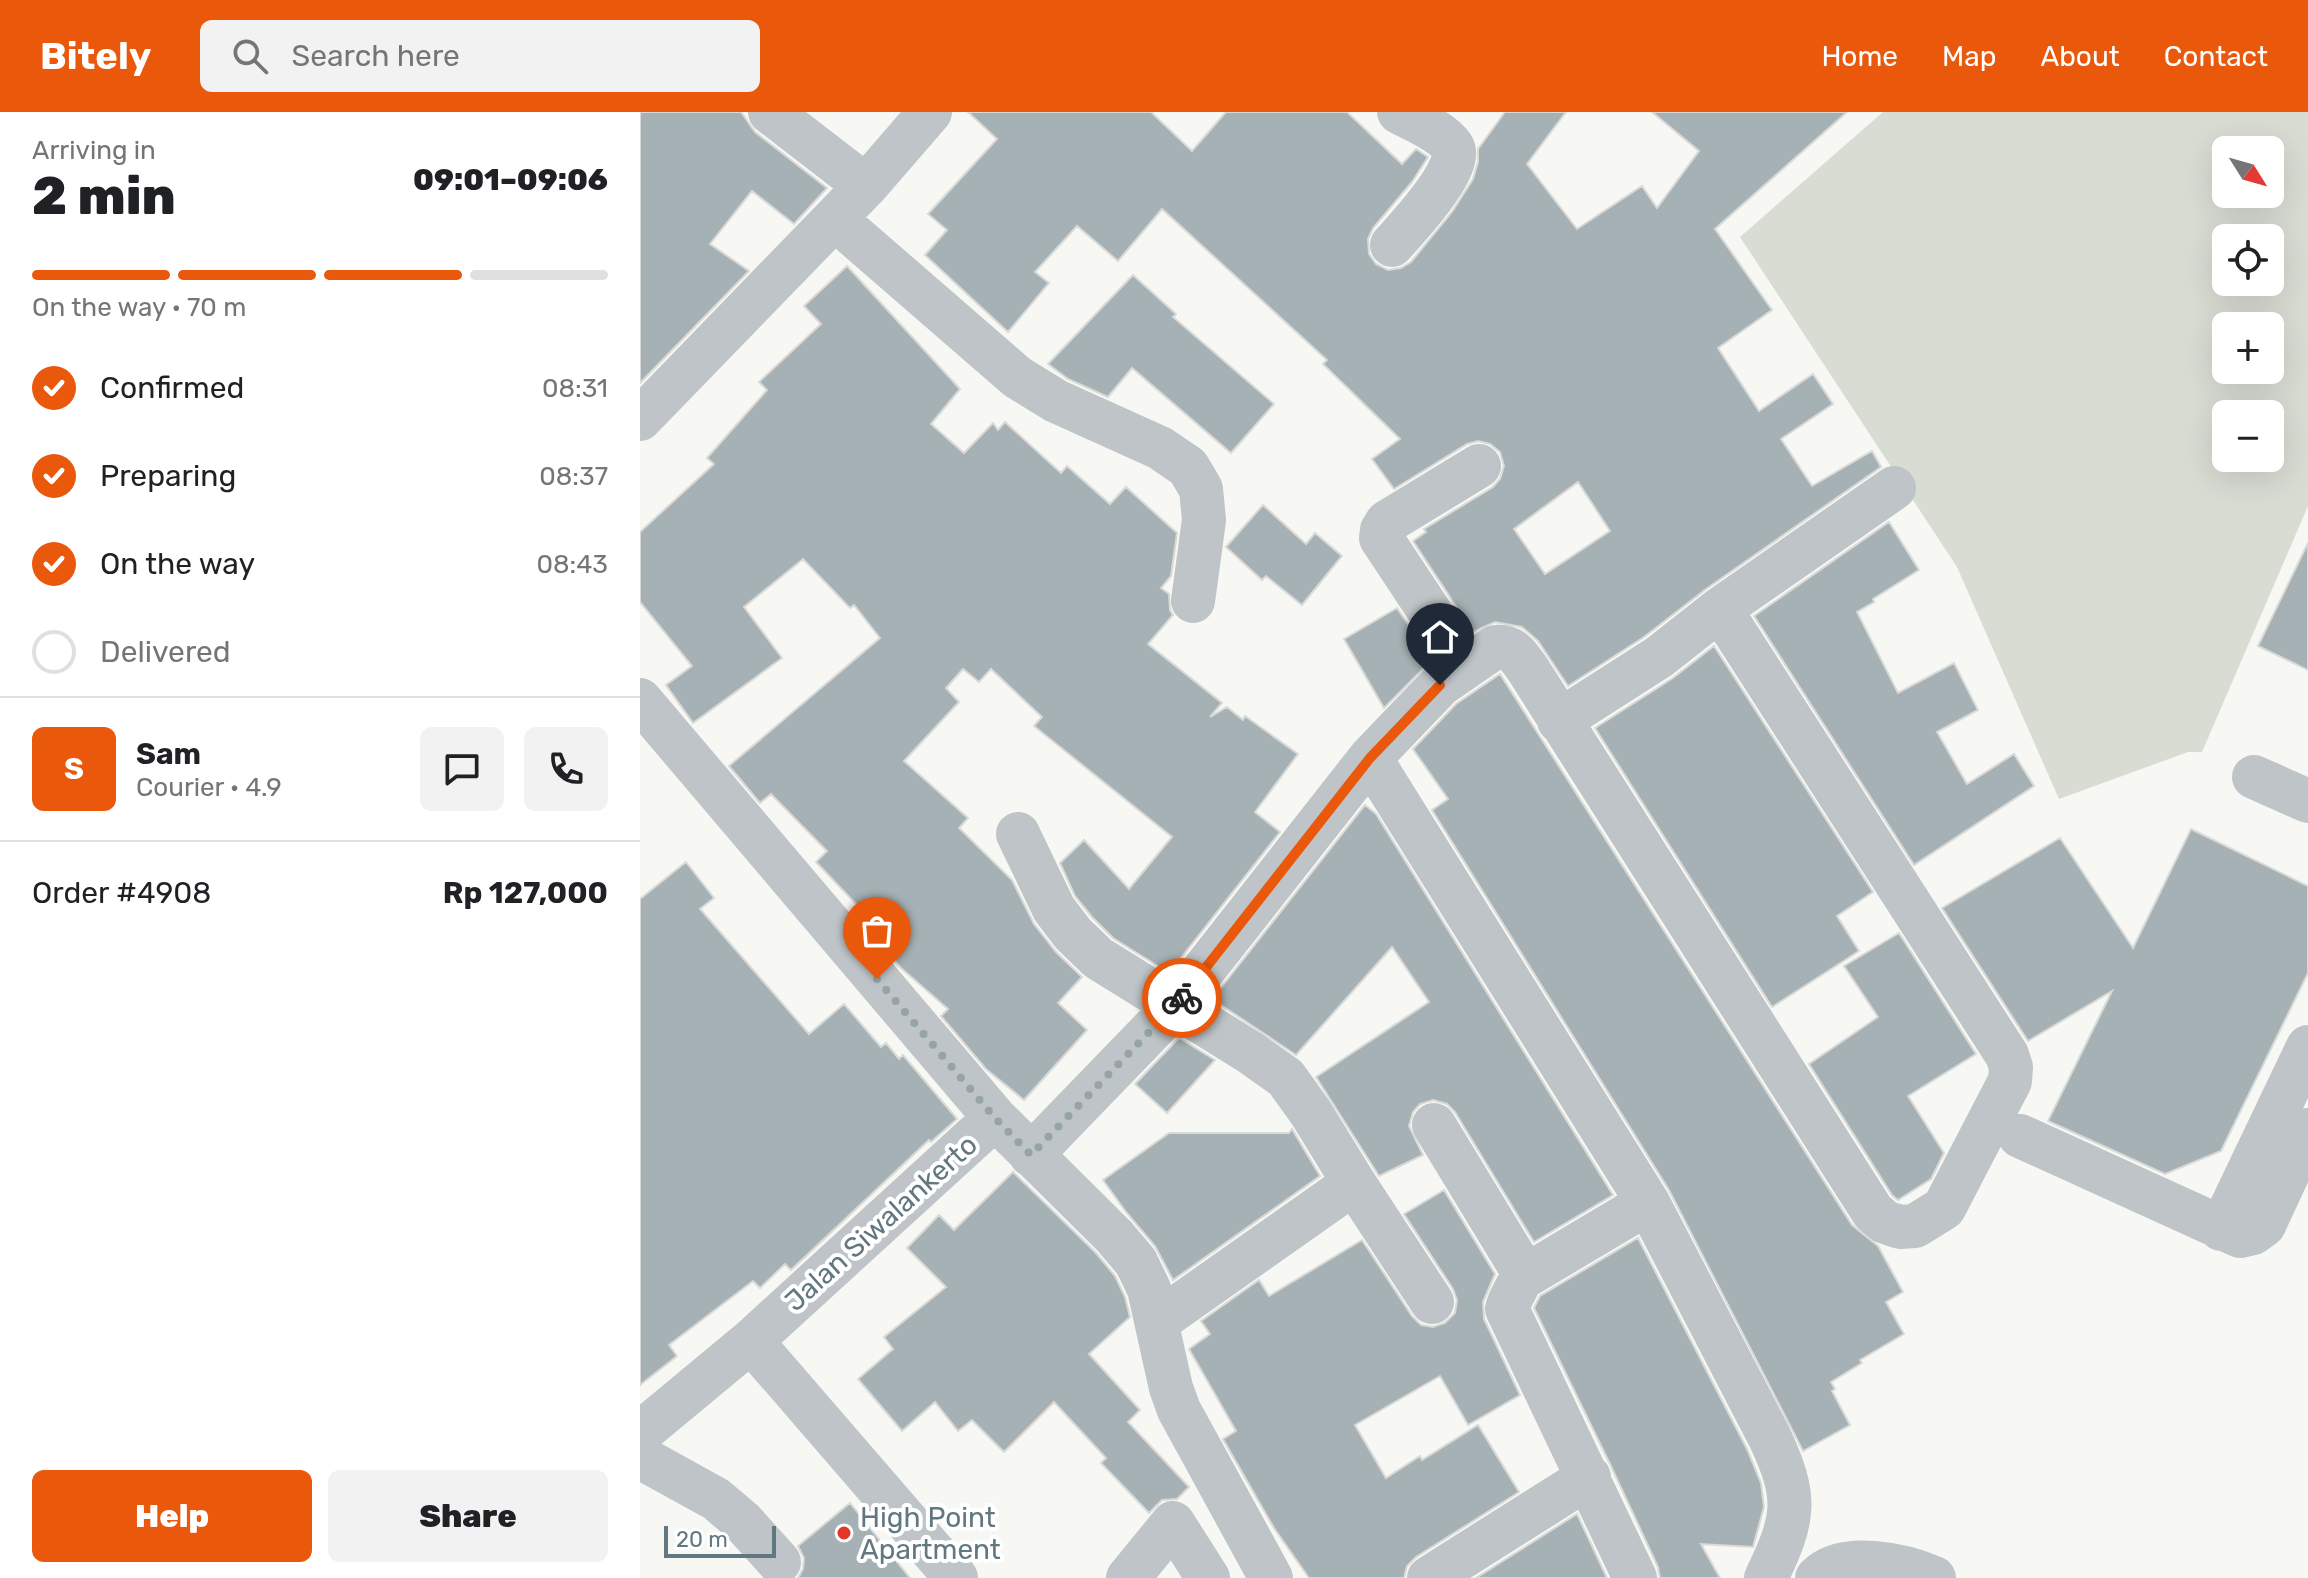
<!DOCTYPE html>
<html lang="en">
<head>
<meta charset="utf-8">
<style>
  :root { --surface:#fff; --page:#f2f2f2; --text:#202124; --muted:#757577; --line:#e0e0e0; --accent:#ea580c }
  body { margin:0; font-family:Rubik,sans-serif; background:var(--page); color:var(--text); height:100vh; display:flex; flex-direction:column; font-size:30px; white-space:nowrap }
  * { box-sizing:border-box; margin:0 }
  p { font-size:26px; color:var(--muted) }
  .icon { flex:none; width:44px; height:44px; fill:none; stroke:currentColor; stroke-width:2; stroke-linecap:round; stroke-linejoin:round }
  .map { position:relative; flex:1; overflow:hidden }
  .drawer { display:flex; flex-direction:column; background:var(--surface); width:640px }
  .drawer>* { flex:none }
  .needle { width:52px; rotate:127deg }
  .controls { position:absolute; left:1572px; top:24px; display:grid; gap:16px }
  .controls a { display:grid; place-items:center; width:72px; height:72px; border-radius:12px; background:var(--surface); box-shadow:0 8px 32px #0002; font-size:40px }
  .scale { position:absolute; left:24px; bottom:20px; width:112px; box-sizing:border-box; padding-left:8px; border:4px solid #627880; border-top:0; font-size:22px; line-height:28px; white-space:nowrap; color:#627880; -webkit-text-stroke:6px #fff; paint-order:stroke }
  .pin { position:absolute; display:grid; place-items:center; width:68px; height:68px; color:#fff; margin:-82px -34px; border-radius:50% 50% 50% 0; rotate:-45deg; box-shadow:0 0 8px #0007 }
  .pin .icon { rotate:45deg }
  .courier { position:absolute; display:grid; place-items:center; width:80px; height:80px; margin:-40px; border:6px solid #ea580c; border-radius:50%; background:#fff; color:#222; box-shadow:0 2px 10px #0007 }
  .head em { font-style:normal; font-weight:800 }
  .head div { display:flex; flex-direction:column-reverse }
  .head { display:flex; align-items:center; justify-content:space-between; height:136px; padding:0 32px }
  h1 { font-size:52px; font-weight:800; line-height:60px }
  .bar { display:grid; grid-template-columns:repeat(4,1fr); gap:12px 8px; align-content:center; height:96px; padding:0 32px }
  .bar i { height:10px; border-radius:6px; background:var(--line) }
  .bar .selected { background:var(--accent) }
  .bar p { grid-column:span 4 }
  .line { display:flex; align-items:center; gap:20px; padding:0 32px; border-top:2px solid var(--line) }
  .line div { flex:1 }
  .round { display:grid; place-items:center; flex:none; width:84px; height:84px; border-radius:12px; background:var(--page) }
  ol { padding:0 32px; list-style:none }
  li { display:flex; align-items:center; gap:24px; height:88px }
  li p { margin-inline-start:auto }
  li .icon { padding:8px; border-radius:50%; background:var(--accent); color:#fff; stroke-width:4 }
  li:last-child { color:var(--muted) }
  li i { width:44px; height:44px; border:4px solid var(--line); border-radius:50% }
  .primary-button { display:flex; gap:16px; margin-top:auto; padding:16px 32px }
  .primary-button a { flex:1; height:92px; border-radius:12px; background:var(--accent); color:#fff; font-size:32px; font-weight:800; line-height:92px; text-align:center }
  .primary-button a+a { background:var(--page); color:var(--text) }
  header { display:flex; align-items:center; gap:48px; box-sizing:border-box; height:112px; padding:0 40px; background:var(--accent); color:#fff }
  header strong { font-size:38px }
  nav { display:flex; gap:44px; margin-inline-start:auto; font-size:28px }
  .search { width:560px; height:72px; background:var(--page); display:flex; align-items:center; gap:20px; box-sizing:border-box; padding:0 28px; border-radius:12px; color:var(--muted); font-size:30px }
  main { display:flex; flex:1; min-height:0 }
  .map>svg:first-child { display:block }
  .green { fill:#d8dcd3; fill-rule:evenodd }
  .building { fill:#a5b1b4; stroke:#d9d9d7; stroke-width:2; fill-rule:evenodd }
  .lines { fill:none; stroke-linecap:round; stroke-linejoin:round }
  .minor { stroke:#bec4c7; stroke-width:44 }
  .done { stroke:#96a4a9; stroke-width:8; stroke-dasharray:0 14.4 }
  .route { stroke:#ea580c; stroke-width:10 }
  .poi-dot { fill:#e53526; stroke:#fff; stroke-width:3 }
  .labels { text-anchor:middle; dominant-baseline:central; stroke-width:8; stroke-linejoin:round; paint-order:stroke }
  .street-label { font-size:28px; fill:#627880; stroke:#fff }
  .poi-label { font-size:28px; fill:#627880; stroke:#fff; text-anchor:start }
</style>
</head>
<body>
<header>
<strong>Bitely</strong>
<div class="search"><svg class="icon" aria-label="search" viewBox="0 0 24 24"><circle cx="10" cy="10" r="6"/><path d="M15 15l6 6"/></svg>Search here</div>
<nav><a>Home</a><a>Map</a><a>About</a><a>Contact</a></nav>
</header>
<main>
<section class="drawer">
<div class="head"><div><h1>2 min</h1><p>Arriving in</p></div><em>09:01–09:06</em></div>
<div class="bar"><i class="selected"></i><i class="selected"></i><i class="selected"></i><i></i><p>On the way · 70 m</p></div>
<ol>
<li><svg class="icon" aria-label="check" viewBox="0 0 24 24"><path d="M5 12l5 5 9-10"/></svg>Confirmed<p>08:31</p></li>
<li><svg class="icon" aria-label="check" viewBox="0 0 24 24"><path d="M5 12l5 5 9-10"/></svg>Preparing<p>08:37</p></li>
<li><svg class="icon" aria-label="check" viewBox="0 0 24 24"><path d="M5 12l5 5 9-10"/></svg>On the way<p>08:43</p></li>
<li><i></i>Delivered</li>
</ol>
<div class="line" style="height:144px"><b class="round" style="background:var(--accent);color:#fff">S</b><div><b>Sam</b><p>Courier · 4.9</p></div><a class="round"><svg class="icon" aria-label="chat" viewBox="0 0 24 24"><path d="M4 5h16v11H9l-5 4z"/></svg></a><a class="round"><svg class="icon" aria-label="phone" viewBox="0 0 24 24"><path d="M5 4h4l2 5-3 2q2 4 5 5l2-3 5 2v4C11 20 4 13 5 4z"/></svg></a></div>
<div class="line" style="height:104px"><div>Order #4908</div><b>Rp 127,000</b></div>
<div class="primary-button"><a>Help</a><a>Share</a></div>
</section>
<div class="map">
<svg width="1668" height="1466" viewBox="0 0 1668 1466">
  <rect width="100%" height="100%" fill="#f7f7f4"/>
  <path class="green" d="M1243,0H1668V394L1562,640H1548L1419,687L1317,455L1100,125ZM1586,38H1630V82H1586ZM1586,126H1630V170H1586ZM1586,214H1630V258H1586ZM1586,302H1630V346H1586Z"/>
  <path class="building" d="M0,0H101L115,20L187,76L154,112L112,79L70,132L109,159L0,271Z
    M328,0H511L552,39L586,0H707L762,52L776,37L788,45L772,70L733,116L728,127L729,142L736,152L748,158L761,156L771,150L812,100L833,67L838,50V37L865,0H926L887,52L937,117L1002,74L1017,96L1059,39L1012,0H1207L1075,117L1132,198L1078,236L1119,299L1173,262L1193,292L1141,327L1172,374L1232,339L1241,355L1066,477L1004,525L928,574L898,529L882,515L855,510L833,520L773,429L786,420L784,417L853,375L860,367L864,354L860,340L850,332L838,329L827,332L754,377L732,347L760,327L683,252L687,248L522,97L478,149L437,114L395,160L409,171L368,220L285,143L307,118L288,102L357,27ZM938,370L970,419L905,462L874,417Z
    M207,154L320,277L291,312L324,341L353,311L358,318L365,310L421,361L427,354L470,392L486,375L537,421L531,464L521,476L529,482L530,498L533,503L508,532L582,591L570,605L587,595L603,608L605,604L658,642L615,700L640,720L529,861L473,826L452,805L435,784L420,751L444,728L489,777L532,725L394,614L402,605L351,557L339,570L323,557L306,576L319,590L264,649L328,706L319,716L372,768L394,812L416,840L442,865L418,891L447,918L384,988L346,957L301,904L308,897L261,856L249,842L256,834L176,750L187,739L131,682L120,691L89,654L240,526L214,493L210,496L163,447L104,495L142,546L53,611L26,573L52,554L0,490V420L74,352L67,346L127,278L119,270L181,212L164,194Z
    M493,163L536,202L533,205L634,292L591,341L492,256L468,285L428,267L408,252Z
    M623,393L666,432L675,421L702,444L662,493L626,464L622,468L586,435Z
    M1249,410L1279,458L1233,487L1234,490L1217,500L1258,581L1314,551L1338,598L1297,620L1327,672L1374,642L1394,674L1274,753L1114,504Z
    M1668,431V558L1618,534Z
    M757,496L792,548L744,596L704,527Z
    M1074,534L1233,780L1197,804L1219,839L1132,895L955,616L1033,566Z
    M860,562L1212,1113L1238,1134L1263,1180L1246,1190L1264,1222L1220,1248L1222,1251L1191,1270L1195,1277L1192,1279L1210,1313L1163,1339L1029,1078L792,698L808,687L773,637L816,592Z
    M725,693L736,702L973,1083L894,1130L815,1000L807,992L793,988L780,992L773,1000L769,1014L783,1043L739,1064L676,965L789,890L752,835L656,943L572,887Z
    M1551,717L1668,774V861L1581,1039L1525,1062L1408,1009L1472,879L1388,929L1302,796L1420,726L1493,836Z
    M46,750L74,786L60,797L169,922L204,892L241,935L246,931L259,947L263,943L317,1007L291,1030L289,1028L151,1158L145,1152L120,1176L113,1169L29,1233L37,1244L0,1273V787Z
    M1259,821L1336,942L1268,984L1304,1041L1291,1067L1258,1088L1252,1083L1169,952L1238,905L1204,854Z
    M539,926L575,948L527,1001L495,972Z
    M652,1017L680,1064L533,1168L515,1134L486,1100L463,1068L529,1021H649Z
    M373,1060L456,1141L475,1164L485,1185L490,1205L449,1242L500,1298L488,1310L549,1375L537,1387L522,1388L509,1401L461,1351L466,1346L414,1290L364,1340L332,1308L318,1319L295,1290L262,1319L218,1267L253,1237L244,1225L306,1175L267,1136L299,1103L314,1118Z
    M804,1078L855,1162L843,1190L844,1207L880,1283L828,1313L800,1264L715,1313L746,1366L780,1344L782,1348L838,1313L879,1380L776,1445L767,1454L764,1466H669L634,1416L583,1327L596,1319L549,1237L570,1222L561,1209L619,1168L629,1184L722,1128L772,1204L781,1213L793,1215L805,1211L815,1201L817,1188L813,1177L764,1102Z
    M998,1126L1107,1337L1121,1371L1124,1395L1113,1435L1061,1432L1080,1466H1020L1018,1455L970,1352L894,1196L900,1184Z
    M210,1391L270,1466H158L163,1457L164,1446L158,1434Z
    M937,1402L967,1466H836Z"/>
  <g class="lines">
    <path class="minor" d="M130,0L226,74
      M195,107L377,265L416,289L520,336L548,355L561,377L564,408L553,489
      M752,133C766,117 826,54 812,34C801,19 776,9 759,0
      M0,307L226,74L290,0
      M825,553L741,426L742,418L747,410L839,354
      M0,588L355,1006L474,1124L496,1150L509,1177L531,1276L539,1298L631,1466
      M919,609L1019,545L1080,497L1254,376
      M730,646L1008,1091L1130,1326C1158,1386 1155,1406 1126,1466
      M1614,665L1668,689
      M378,722L414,797L433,822L458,846L611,941L646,966L671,1001L714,1071L518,1209
      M794,1013L882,1158C882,1172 870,1183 867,1197L995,1466
      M1380,1024L1600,1124L1613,1121L1624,1113L1668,1018
      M391,1043L536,893L730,646L800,573L855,535C873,533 879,545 889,559L1233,1100L1245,1110L1260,1115L1275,1114L1304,1096L1370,969L1371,955L1367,943L1080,497
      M714,1071L792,1190
      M1581,1117L1668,935
      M882,1166L1008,1091
      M111,1229L316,1466
      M0,1321L111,1229L355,1006
      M0,1345L76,1387L102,1409L139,1450
      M488,1466L533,1411L568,1466
      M789,1466L949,1365
      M1177,1466C1203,1439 1264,1453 1294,1466"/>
  </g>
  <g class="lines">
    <path class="done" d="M237,867L355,1006L391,1043L542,886"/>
    <path class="route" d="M542,886L730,646L800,573"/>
  </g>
  <circle class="poi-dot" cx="204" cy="1421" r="8"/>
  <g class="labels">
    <g class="street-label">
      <text transform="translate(241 1111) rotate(-42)">Jalan Siwalankerto</text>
    </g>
    <g class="poi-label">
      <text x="220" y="1405">High Point<tspan x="220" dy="32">Apartment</tspan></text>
    </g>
  </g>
</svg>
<div class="controls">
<a><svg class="needle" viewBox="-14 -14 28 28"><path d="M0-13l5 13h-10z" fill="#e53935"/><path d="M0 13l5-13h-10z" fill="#757577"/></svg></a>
<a><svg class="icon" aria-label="locate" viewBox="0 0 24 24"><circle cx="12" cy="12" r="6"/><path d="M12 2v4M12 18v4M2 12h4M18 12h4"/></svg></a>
<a>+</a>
<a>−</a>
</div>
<div class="scale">20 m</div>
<div class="pin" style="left:237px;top:867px;background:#ea580c"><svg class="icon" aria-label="bag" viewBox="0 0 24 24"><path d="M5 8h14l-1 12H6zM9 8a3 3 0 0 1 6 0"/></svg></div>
<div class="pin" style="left:800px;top:573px;background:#1f2937"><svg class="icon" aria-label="home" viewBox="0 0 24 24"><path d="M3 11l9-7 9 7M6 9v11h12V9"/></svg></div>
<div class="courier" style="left:542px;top:886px"><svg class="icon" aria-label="bike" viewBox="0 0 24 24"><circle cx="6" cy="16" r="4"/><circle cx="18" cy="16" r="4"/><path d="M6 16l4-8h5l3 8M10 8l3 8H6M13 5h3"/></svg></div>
</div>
</main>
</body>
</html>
